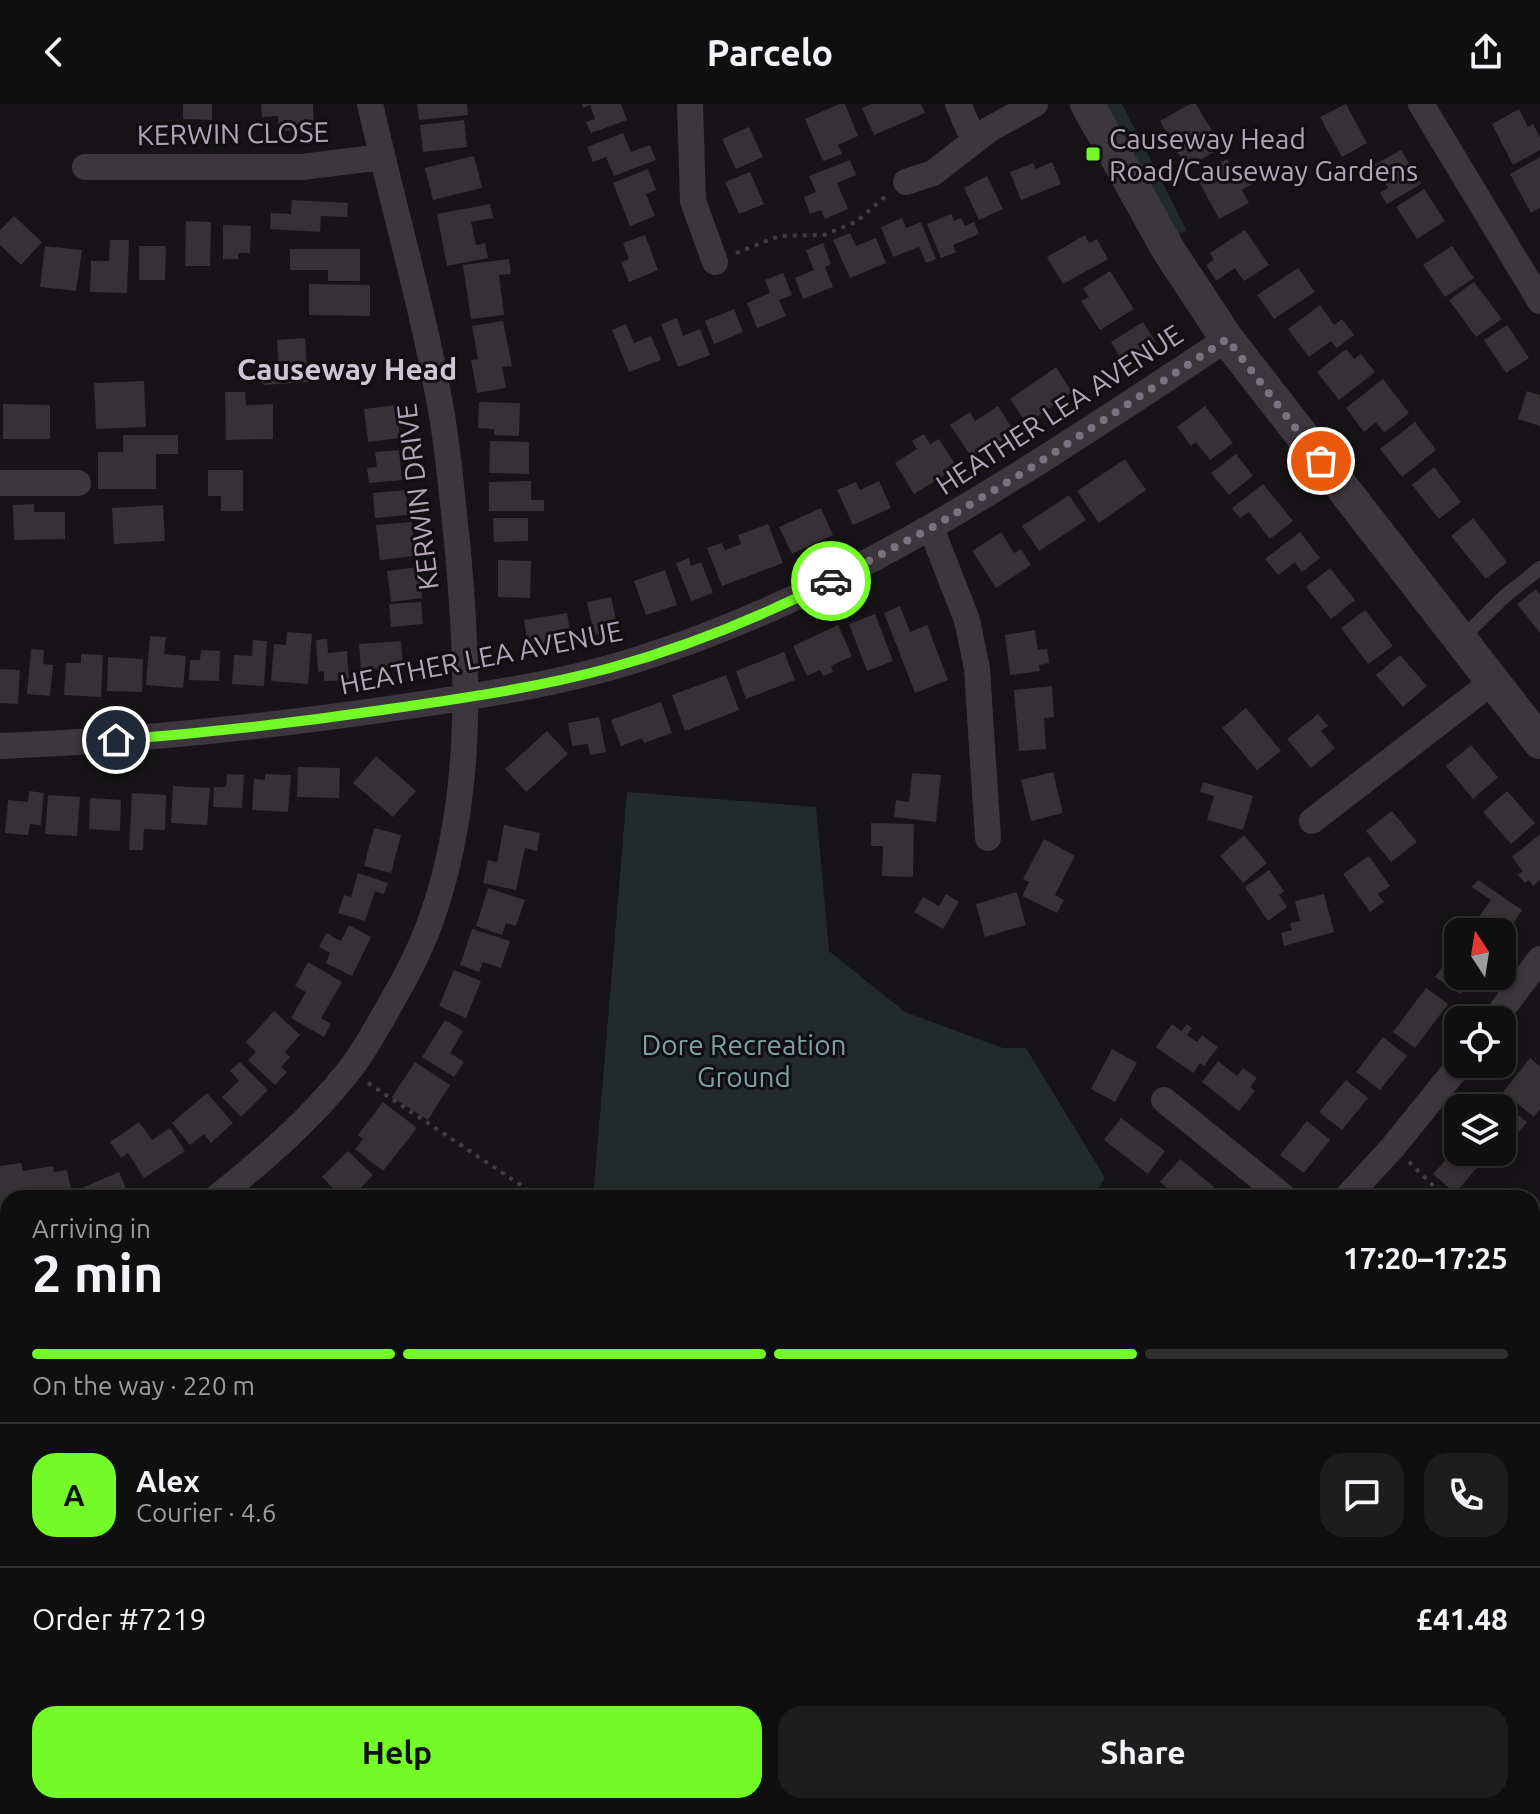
<!DOCTYPE html>
<html lang="en">
<head>
<meta charset="utf-8">
<style>
  :root { --surface:#100f10; --page:#1e1d1e; --text:#f1f3f6; --muted:#9c9c9f; --line:#302f30; --accent:#73fa27 }
  body { margin:0; font-family:Ubuntu,sans-serif; background:var(--page); color:var(--text); height:100vh; display:flex; flex-direction:column; font-size:30px; white-space:nowrap }
  * { box-sizing:border-box; margin:0 }
  p { font-size:26px; color:var(--muted) }
  .icon { flex:none; width:44px; height:44px; fill:none; stroke:currentColor; stroke-width:2; stroke-linecap:round; stroke-linejoin:round }
  .map { position:relative; flex:1; overflow:hidden }
  .side { position:absolute; left:0px; top:1086px; width:1540px; height:624px; display:flex; flex-direction:column; background:var(--surface); border-radius:24px 24px 0 0; box-shadow:0 4px 12px #0003,0 0 0 2px var(--line) }
  .side>* { flex:none }
  .needle { width:52px; rotate:348deg }
  .fabs { position:absolute; left:1444px; top:814px; display:grid; gap:16px }
  .fabs a { display:grid; place-items:center; width:72px; height:72px; border-radius:16px; background:var(--surface); box-shadow:0 4px 12px #0003,0 0 0 2px var(--line); font-size:40px }
  .pin { position:absolute; display:grid; place-items:center; width:68px; height:68px; color:#fff; margin:-34px; border:4px solid #fff; border-radius:50%; box-shadow:0 2px 8px #0007 }
  .courier { position:absolute; display:grid; place-items:center; width:80px; height:80px; margin:-40px; border:6px solid #73fa27; border-radius:50%; background:#fff; color:#222; box-shadow:0 2px 10px #0007 }
  .overview em { font-style:normal; font-weight:700 }
  .overview div { display:flex; flex-direction:column-reverse }
  .overview { display:flex; align-items:center; justify-content:space-between; height:136px; padding:0 32px }
  h1 { font-size:52px; font-weight:700; line-height:60px }
  .bar { display:grid; grid-template-columns:repeat(4,1fr); gap:12px 8px; align-content:center; height:96px; padding:0 32px }
  .bar i { height:10px; border-radius:6px; background:var(--line) }
  .bar .selected { background:var(--accent) }
  .bar p { grid-column:span 4 }
  .line { display:flex; align-items:center; gap:20px; padding:0 32px; border-top:2px solid var(--line) }
  .line div { flex:1 }
  .round { display:grid; place-items:center; flex:none; width:84px; height:84px; border-radius:24px; background:var(--page) }
  .cta { display:flex; gap:16px; margin-top:auto; padding:16px 32px }
  .cta a { flex:1; height:92px; border-radius:24px; background:var(--accent); color:#111; font-size:32px; font-weight:700; line-height:92px; text-align:center }
  .cta a+a { background:var(--page); color:var(--text) }
  header { display:flex; justify-content:space-between; align-items:center; height:104px; padding:0 32px; background:var(--surface); font-size:36px; font-weight:700 }
  .map>svg:first-child { display:block }
  .green { fill:#222a2b }
  .building { fill:#353135 }
  .lines { fill:none; stroke-linecap:round; stroke-linejoin:round }
  .path { stroke:#423d44; stroke-width:4; stroke-dasharray:4 6; stroke-linecap:butt }
  .service { stroke:#3c373d; stroke-width:14 }
  .minor { stroke:#3c373d; stroke-width:26 }
  .tertiary { stroke:#3c373d; stroke-width:34 }
  .done { stroke:#7b727f; stroke-width:8; stroke-dasharray:0 14.4 }
  .route { stroke:#73fa27; stroke-width:10 }
  .poi-dot { fill:#73fa27; stroke:#110f11; stroke-width:3 }
  .labels { text-anchor:middle; dominant-baseline:central; stroke-width:6; stroke-linejoin:round; paint-order:stroke }
  .street-label { font-size:28px; fill:#b1a5b7; stroke:#110f11 }
  .poi-label { font-size:28px; fill:#b1a5b7; stroke:#110f11; text-anchor:start }
  .park-label { font-size:28px; fill:#7ba1a3; stroke:#110f11 }
  .neighbourhood-label { font-size:30px; font-weight:bold; fill:#cfc6d3; stroke:#110f11 }
</style>
</head>
<body>
<header><svg class="icon" aria-label="back" viewBox="0 0 24 24"><path d="M15 5l-7 7 7 7"/></svg>Parcelo<svg class="icon" aria-label="share" viewBox="0 0 24 24"><path d="M12 15V3M7 8l5-5 5 5M5 13v7h14v-7"/></svg></header>
<div class="map">
<svg width="1540" height="1710" viewBox="0 0 1540 1710">
  <rect width="100%" height="100%" fill="#161416"/>
  <path class="green" d="M1102,0H1122L1187,127L1175,130Z
    M627,688L816,703L829,847L905,908L1003,944H1026L1105,1074L1092,1094H593Z
    M275,1702H915L904,1710H278Z"/>
  <path class="building" d="M183,0H212V16L183,15Z
    M261,0H313L314,26L278,27V12L262,13Z
    M417,0H467L468,11L419,16Z
    M582,0H621L627,16L591,29L586,18L595,15L590,1L583,4Z
    M839,0H845L858,32L838,41L842,50L823,57L805,15Z
    M871,0H921L925,9L874,31L862,4Z
    M1190,0H1196L1215,32L1207,37L1214,48L1186,64L1160,17Z
    M1346,0L1367,39L1342,53L1320,13Z
    M1519,5L1528,23L1533,20L1540,33V46L1513,61L1492,20Z
    M464,16L467,43L423,48L420,21Z
    M749,23L763,53L736,65L722,35Z
    M623,29L631,48L650,41L656,56L614,72L606,53L593,58L587,43Z
    M1401,46L1421,80L1387,100L1380,89L1388,84L1374,61Z
    M474,52L482,84L433,96L425,64Z
    M1540,53V104L1531,109L1510,70Z
    M1227,55L1237,73L1248,67L1254,79L1242,86L1249,99L1219,115L1196,72Z
    M850,56L856,71L837,79L848,105L825,115L821,106L810,110L804,93L816,88L809,72Z
    M1052,58L1061,80L1021,96L1010,68L1033,59L1036,65Z
    M648,65L656,86L646,90L655,112L630,122L613,79Z
    M750,68L764,100L739,110L725,78Z
    M987,72L1003,105L979,116L964,84Z
    M1424,85L1445,117L1417,135L1396,103Z
    M292,96L348,99L347,113L321,112L320,128L270,125L271,109L291,110Z
    M490,100L493,114L471,118L476,141L485,139L488,154L447,162L437,110Z
    M951,110L954,117L961,114L965,122L974,118L979,130L953,141L956,148L941,154L927,120Z
    M14,112L42,138L21,161L0,141V126Z
    M902,114L906,124L921,118L936,155L926,159L919,143L893,153L881,123Z
    M186,117L211,118L210,162H185Z
    M223,121L251,122L250,149H238V155H223Z
    M1245,126L1269,161L1244,177L1235,164L1216,177L1206,161L1214,156L1210,149Z
    M850,129L856,142L876,134L886,159L850,174L833,136Z
    M645,131L658,166L629,178L621,158L629,155L623,139Z
    M1085,131L1089,139L1097,135L1108,155L1063,180L1047,153Z
    M110,136H129L127,189L90,188L91,157H109Z
    M823,139L831,160L825,163L833,183L803,195L795,174L814,166L806,146Z
    M45,142L82,146L76,187L40,183Z
    M139,142H166L165,176H139Z
    M1452,142L1474,174L1445,193L1423,161Z
    M290,145H360V177H328V166H290Z
    M509,155L511,170L499,171L504,211L471,215L463,161Z
    M1298,164L1315,188L1274,215L1257,191Z
    M1110,167L1134,205L1100,226L1081,197L1089,193L1083,184Z
    M783,169L792,191L779,196L786,212L757,224L747,199L770,189L765,176Z
    M1474,178L1502,215L1476,233L1449,196Z
    M309,180L370,181V212L309,211Z
    M1320,201L1334,221L1342,215L1354,231L1337,244L1331,237L1309,253L1288,225Z
    M734,205L743,228L714,240L705,217Z
    M677,214L683,232L700,225L710,251L678,263L661,220Z
    M503,217L512,262L502,263L506,284L477,289L471,256L478,255L472,222Z
    M1143,218L1156,238L1123,258L1111,238Z
    M626,220L634,239L651,232L661,256L629,268L612,226Z
    M1507,221L1529,254L1506,269L1484,236Z
    M305,234L308,278L264,281L263,267L279,266L277,236Z
    M1346,245L1354,255L1361,250L1375,268L1339,296L1317,268Z
    M1056,263L1072,288L1027,320L1010,295Z
    M1383,275L1409,309L1384,329L1376,318L1364,328L1346,304Z
    M144,277L146,323L96,325L94,279Z
    M1527,287L1540,291V322L1518,315Z
    M225,288H245L246,301L273,300V335L226,336Z
    M479,298L520,299L519,332L494,331V325L478,324Z
    M3,300L50,301V335H3Z
    M396,301L400,334L368,338L364,305Z
    M998,302L1015,329L973,355L950,321L970,308L975,317Z
    M1205,302L1233,339L1210,356L1196,338L1191,342L1177,323Z
    M1415,318L1436,346L1402,373L1380,345Z
    M924,330L930,340L939,335L957,363L914,390L895,359L917,345L912,337Z
    M123,331H178V350H156V385H98V348H123Z
    M490,337L529,338V370L489,369Z
    M399,346L402,376L369,379L367,364L377,363L375,348Z
    M1236,350L1253,372L1229,391L1211,369Z
    M1125,355L1146,386L1099,419L1077,387Z
    M1434,363L1461,398L1439,415L1412,381Z
    M208,366H243V407H221V392H208Z
    M531,377V396H544V407H489V378Z
    M879,377L891,404L853,421L837,386L856,378L860,386Z
    M1263,380L1293,417L1270,435L1249,408L1240,414L1232,404Z
    M406,386L408,411L375,414L373,389Z
    M1069,391L1086,416L1039,447L1022,422Z
    M34,400V408H65V435L14,436L13,401Z
    M163,401L165,437L114,440L112,404Z
    M821,404L833,431L792,450L779,423Z
    M493,414H528V437L494,438Z
    M1473,414L1507,458L1486,475L1451,432Z
    M412,418L415,452L380,456L376,421Z
    M768,420L783,459L722,482L707,444L722,439L725,446L741,440L738,431Z
    M1001,428L1014,449L1021,445L1031,461L996,484L972,447Z
    M1300,428L1320,454L1302,468L1295,458L1278,471L1265,455Z
    M689,454L691,462L701,458L713,489L691,497L676,459Z
    M498,456L531,457L530,494L498,493Z
    M418,463L422,494L391,498L387,467Z
    M1330,464L1355,496L1331,515L1306,483Z
    M665,466L677,501L646,511L634,477Z
    M1536,485L1540,491V529L1517,500Z
    M611,493L618,526L594,531L587,498Z
    M421,498L423,520L391,523L389,500Z
    M900,502L910,528L927,521L948,576L915,589L884,509Z
    M1365,506L1393,542L1368,560L1341,524Z
    M567,509L571,534L528,542L524,516Z
    M875,510L893,557L867,567L849,520Z
    M838,521L852,552L831,562L833,568L823,572L820,566L807,572L793,542Z
    M1035,526L1038,546L1047,545L1049,559L1039,561L1040,567L1010,571L1005,531Z
    M287,528L312,530L308,580L271,577L274,540L286,541Z
    M150,532L166,533L164,550L186,552L183,584L146,581Z
    M327,535L328,549L347,547L349,576L324,577V567L318,568L316,536Z
    M253,536L267,537L264,582L232,580L234,551L252,552Z
    M401,537L403,563L361,566L359,540Z
    M31,545L44,546L43,560L53,561L50,592L27,590Z
    M201,546L220,547L219,577L189,576L190,556H200Z
    M784,548L795,576L746,595L736,567Z
    M81,550L103,551L101,593L64,591L66,559H81Z
    M1400,551L1427,582L1403,603L1376,571Z
    M108,553L143,555L142,588L107,587Z
    M0,565L20,566L18,600L0,599Z
    M726,571L739,606L685,627L672,591Z
    M1052,582L1054,613L1044,614L1046,645L1019,647L1014,586Z
    M661,598L672,629L644,639L642,634L621,642L611,616Z
    M1246,604L1281,647L1257,666L1222,624Z
    M1318,610L1328,622L1321,627L1335,644L1311,664L1287,635Z
    M599,613L606,648L590,651L588,640L572,642L568,619Z
    M547,627L568,650L526,688L505,665Z
    M1471,641L1498,673L1473,695L1446,662Z
    M376,652L416,687L393,713L353,679Z
    M298,663L340,664L339,694L297,693Z
    M1053,668L1063,709L1031,717L1021,676Z
    M912,669L941,671L936,718L894,713L896,696L909,698Z
    M227,670L244,671L242,704L213,703L214,683H226Z
    M265,670L291,671L288,708L252,706L254,675L265,676Z
    M1203,678L1253,692L1243,726L1207,716L1214,692L1200,688Z
    M173,682L210,684L207,721L171,719Z
    M29,687L44,689L41,721L30,720L28,731L5,729L8,696L28,698Z
    M1507,687L1535,719L1511,740L1483,708Z
    M132,689L166,691L165,726L144,725L143,746H129Z
    M48,691L80,693L77,732L45,730Z
    M90,694L121,696L120,727L89,725Z
    M1392,707L1417,738L1391,758L1366,727Z
    M871,719L914,720L913,773L882,772L883,742H871Z
    M504,721L540,729L537,747L525,744L516,786L483,779L488,756L497,758Z
    M374,724L401,731L391,769L364,762Z
    M1540,730V776L1533,782L1529,776L1525,779L1518,771L1523,767L1512,753Z
    M1244,731L1267,759L1243,779L1220,752Z
    M1044,735L1075,752L1055,791L1064,796L1057,809L1022,792L1029,778L1023,775Z
    M1369,752L1390,782L1378,790L1384,798L1370,808L1343,770Z
    M1269,766L1284,787L1279,791L1287,803L1268,817L1245,783Z
    M358,769L388,779L384,790L375,787L365,817L338,809L344,791L351,793Z
    M1478,776L1522,806L1502,836V828H1496L1477,815L1491,796L1472,783Z
    M488,784L525,796L516,822L506,819L502,831L476,822Z
    M1017,788L1026,821L985,833L976,800Z
    M946,790L959,798L943,825L914,808L923,793L939,802Z
    M1324,790L1334,828L1284,842L1281,829L1292,826L1290,819L1300,817L1295,797Z
    M349,821L371,833L352,872L326,859L330,849L319,843L326,829L341,837Z
    M472,825L510,837L501,864L483,858L479,868L460,861Z
    M1458,841V872H1473L1460,890L1435,873Z
    M308,858L342,878L321,914L331,920L324,933L291,914L306,888L295,882Z
    M454,866L481,877L466,914L439,902Z
    M1426,884L1448,900L1415,944L1393,928Z
    M274,907L300,931L285,948L290,953L281,963L287,968L275,981L248,956L256,948L246,938Z
    M445,916L463,927L450,949L464,958L454,973L422,953Z
    M1172,920L1181,927L1187,920L1192,924L1187,931L1197,938L1202,931L1218,943L1204,962L1200,959L1193,969L1156,943Z
    M1383,933L1407,952L1380,986L1356,968Z
    M1112,945L1137,959L1115,998L1091,985Z
    M1530,954L1540,962V1005L1534,1013L1503,988Z
    M1218,957L1237,972L1243,964L1257,974L1250,983L1255,987L1239,1007L1202,978Z
    M240,958L268,986L241,1013L222,993L239,977L230,967Z
    M415,958L450,981L428,1016L392,993Z
    M1346,976L1368,994L1342,1026L1319,1008Z
    M207,989L233,1019L211,1039L204,1030L190,1041L172,1019Z
    M1495,992L1527,1018L1510,1038L1502,1031V1004H1485Z
    M383,998L417,1024L383,1067L355,1045L363,1035L358,1031Z
    M1121,1014L1165,1047L1148,1070L1104,1036Z
    M1307,1017L1330,1036L1304,1069L1280,1051Z
    M139,1018L152,1036L170,1024L185,1047L144,1074L128,1049L121,1054L110,1038Z
    M1458,1042V1048H1473L1483,1057L1455,1089L1433,1070Z
    M348,1047L373,1071L351,1094H343L322,1073Z
    M1180,1055L1214,1083L1205,1094H1179L1160,1078Z
    M21,1059L23,1067L53,1062L54,1068L67,1066L71,1085L24,1094H8V1104L0,1106V1062Z
    M119,1068L130,1094H84L80,1085Z
    M1532,1207H1540V1253L1532,1254Z
    M8,1227V1262L0,1263V1228Z
    M1540,1270V1315L1533,1317L1532,1271Z
    M0,1369H8V1426H0Z
    M1540,1464V1497L1532,1486V1470Z
    M1540,1536V1570L1532,1574V1539Z
    M8,1561V1616L1,1618L0,1564Z
    M31,1702H109L111,1710H5Z
    M1430,1702H1474L1476,1710H1432Z"/>
  <g class="lines">
    <path class="path" d="M736,149L779,132L824,131L856,118L887,91
      M368,979L540,1094
      M1409,1058L1446,1094
      M1532,1503L1540,1517
      M1354,1702L1355,1710
      M680,1710L707,1702"/>
    <path class="service" d="M1461,535L1505,492L1540,464"/>
    <path class="minor" d="M690,0L693,97L715,158
      M958,0L974,37
      M1421,0L1540,197
      M85,63H302L382,53
      M906,78L933,69L990,25L1035,0
      M0,379H78
      M931,424L967,516L977,565L988,734
      M0,642C133,637 264,623 395,604C478,592 562,580 642,554C856,486 1041,357 1227,235
      M1312,717L1492,578
      M1494,916L1540,855
      M1164,996L1285,1094
      M216,1094C263,1056 309,1017 347,969C361,952 372,932 383,913C401,882 419,850 431,816C474,696 469,563 457,438C452,394 449,350 441,306C423,203 393,102 370,0
      M1346,1094L1393,1043L1460,960
      M0,1181L8,1179
      M1532,1607L1540,1604
      M0,1652L8,1650
      M135,1710L144,1702
      M1291,1710L1311,1702"/>
    <path class="tertiary" d="M1087,0L1169,147L1227,235L1540,638"/>
  </g>
  <g class="lines">
    <path class="done" d="M831,477L931,424L1026,367L1227,235L1321,357"/>
    <path class="route" d="M116,636C205,629 294,619 382,606C459,595 536,584 610,564C686,543 761,513 831,477"/>
  </g>
  <rect class="poi-dot" x="1085" y="42" width="16" height="16" rx="4"/>
  <g class="labels">
    <g class="street-label">
      <text transform="translate(233 29) rotate(-1)">KERWIN CLOSE</text>
      <text transform="translate(1059 305) rotate(-33)">HEATHER LEA AVENUE</text>
      <text transform="translate(417 393) rotate(-97)">KERWIN DRIVE</text>
      <text transform="translate(481 553) rotate(-11)">HEATHER LEA AVENUE</text>
    </g>
    <g class="poi-label">
      <text x="1109" y="34">Causeway Head<tspan x="1109" dy="32">Road/Causeway Gardens</tspan></text>
    </g>
    <g class="park-label">
      <text x="744" y="940">Dore Recreation<tspan x="744" dy="32">Ground</tspan></text>
    </g>
    <g class="neighbourhood-label">
      <text x="347" y="265">Causeway Head</text>
    </g>
  </g>
</svg>
<div class="fabs">
<a><svg class="needle" viewBox="-14 -14 28 28"><path d="M0-13l5 13h-10z" fill="#e53935"/><path d="M0 13l5-13h-10z" fill="#9c9c9f"/></svg></a>
<a><svg class="icon" aria-label="locate" viewBox="0 0 24 24"><circle cx="12" cy="12" r="6"/><path d="M12 2v4M12 18v4M2 12h4M18 12h4"/></svg></a>
<a><svg class="icon" aria-label="layers" viewBox="0 0 24 24"><path d="M12 4l9 5-9 5-9-5zM3 14l9 5 9-5"/></svg></a>
</div>
<div class="pin" style="left:1321px;top:357px;background:#ea580c"><svg class="icon" aria-label="bag" viewBox="0 0 24 24"><path d="M5 8h14l-1 12H6zM9 8a3 3 0 0 1 6 0"/></svg></div>
<div class="pin" style="left:116px;top:636px;background:#1f2937"><svg class="icon" aria-label="home" viewBox="0 0 24 24"><path d="M3 11l9-7 9 7M6 9v11h12V9"/></svg></div>
<div class="courier" style="left:831px;top:477px"><svg class="icon" aria-label="car" viewBox="0 0 24 24"><path d="M5 17H2v-5l4-1 3-4h7l3 4 3 1v5h-3M9 17h6M6 11h13"/><circle cx="7" cy="17" r="2"/><circle cx="17" cy="17" r="2"/></svg></div>
<section class="side">
<div class="overview"><div><h1>2 min</h1><p>Arriving in</p></div><em>17:20–17:25</em></div>
<div class="bar"><i class="selected"></i><i class="selected"></i><i class="selected"></i><i></i><p>On the way · 220 m</p></div>
<div class="line" style="height:144px"><b class="round" style="background:var(--accent);color:#111">A</b><div><b>Alex</b><p>Courier · 4.6</p></div><a class="round"><svg class="icon" aria-label="chat" viewBox="0 0 24 24"><path d="M4 5h16v11H9l-5 4z"/></svg></a><a class="round"><svg class="icon" aria-label="phone" viewBox="0 0 24 24"><path d="M5 4h4l2 5-3 2q2 4 5 5l2-3 5 2v4C11 20 4 13 5 4z"/></svg></a></div>
<div class="line" style="height:104px"><div>Order #7219</div><b>£41.48</b></div>
<div class="cta"><a>Help</a><a>Share</a></div>
</section>
</div>
</body>
</html>
